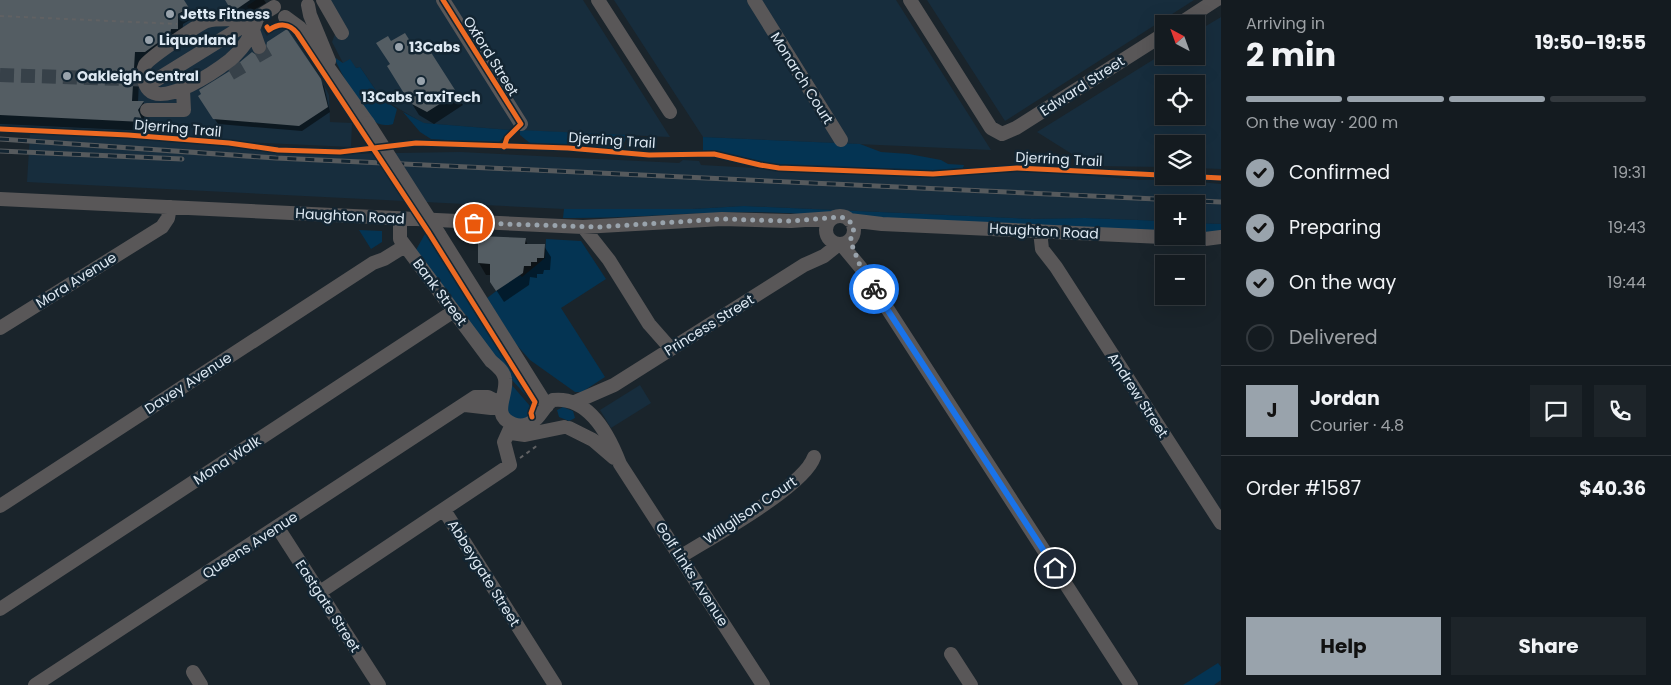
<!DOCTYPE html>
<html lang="en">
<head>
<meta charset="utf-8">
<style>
  :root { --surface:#141b20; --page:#1d2429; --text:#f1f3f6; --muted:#9da1a5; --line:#33393e; --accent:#99a3ac }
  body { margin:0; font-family:Poppins,sans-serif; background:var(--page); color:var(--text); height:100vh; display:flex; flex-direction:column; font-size:19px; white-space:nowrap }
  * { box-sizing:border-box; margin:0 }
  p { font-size:16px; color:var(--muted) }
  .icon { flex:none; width:28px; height:28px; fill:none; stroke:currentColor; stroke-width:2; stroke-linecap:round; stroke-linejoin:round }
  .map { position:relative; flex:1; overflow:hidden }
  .panel { display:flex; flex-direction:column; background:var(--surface); width:450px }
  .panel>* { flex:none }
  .needle { width:32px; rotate:319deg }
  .fabs { position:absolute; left:1155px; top:15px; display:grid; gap:10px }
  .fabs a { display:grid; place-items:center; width:50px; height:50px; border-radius:0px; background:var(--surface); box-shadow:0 5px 20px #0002,0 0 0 1px var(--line); font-size:25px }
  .pin { position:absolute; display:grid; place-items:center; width:42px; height:42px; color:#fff; margin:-21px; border:2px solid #fff; border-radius:50%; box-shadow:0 1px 5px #0007 }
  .courier { position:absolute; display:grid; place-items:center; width:50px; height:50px; margin:-25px; border:4px solid #1a73e8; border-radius:50%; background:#fff; color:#222; box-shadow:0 1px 6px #0007 }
  .summary em { font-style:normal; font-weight:700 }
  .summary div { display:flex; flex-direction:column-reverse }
  .summary { display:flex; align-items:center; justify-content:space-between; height:85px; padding:0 25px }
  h1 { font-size:32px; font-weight:700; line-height:38px }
  .bar { display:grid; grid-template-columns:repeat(4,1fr); gap:8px 5px; align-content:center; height:60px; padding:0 25px }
  .bar i { height:6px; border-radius:4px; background:var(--line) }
  .bar .current { background:var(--accent) }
  .bar p { grid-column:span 4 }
  .line { display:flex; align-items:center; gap:12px; padding:0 25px; border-top:1px solid var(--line) }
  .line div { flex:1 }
  .round { display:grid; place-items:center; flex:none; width:52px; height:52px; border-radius:0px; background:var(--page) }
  ol { padding:0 25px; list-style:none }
  li { display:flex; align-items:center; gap:15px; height:55px }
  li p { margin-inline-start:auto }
  li .icon { padding:5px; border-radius:50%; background:var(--accent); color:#111; stroke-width:4 }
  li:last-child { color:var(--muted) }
  li i { width:28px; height:28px; border:2px solid var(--line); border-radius:50% }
  .primary-button { display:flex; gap:10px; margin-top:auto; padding:10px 25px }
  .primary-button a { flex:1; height:58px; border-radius:0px; background:var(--accent); color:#111; font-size:20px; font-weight:700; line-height:58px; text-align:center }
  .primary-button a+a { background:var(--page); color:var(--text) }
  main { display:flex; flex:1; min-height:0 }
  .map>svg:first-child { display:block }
  .built { fill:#172d3d; fill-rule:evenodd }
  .green { fill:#043453 }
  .shadow { fill:#0007 }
  .building { fill:#545d63 }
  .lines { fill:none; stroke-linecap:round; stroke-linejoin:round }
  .minor-tunnel { stroke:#374149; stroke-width:14; stroke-dasharray:14 7; stroke-linecap:butt }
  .path { stroke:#606163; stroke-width:2; stroke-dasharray:4 4; stroke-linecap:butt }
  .minor { stroke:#595758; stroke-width:14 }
  .rail-casing { stroke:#565a5d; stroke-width:5 }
  .rail { stroke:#132532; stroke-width:3; stroke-dasharray:9; stroke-linecap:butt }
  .minor-bridge { stroke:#595758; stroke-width:14 }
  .cycleway-casing { stroke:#132532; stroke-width:8 }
  .cycleway { stroke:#ed6a23; stroke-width:5 }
  .done { stroke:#99a3ac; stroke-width:5; stroke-dasharray:0 9 }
  .route { stroke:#1a73e8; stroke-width:6 }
  .poi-dot { fill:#99a3ac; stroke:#132532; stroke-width:2 }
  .labels { text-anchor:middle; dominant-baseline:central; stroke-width:5; stroke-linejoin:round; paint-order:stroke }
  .poi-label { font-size:14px; font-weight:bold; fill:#dde8f2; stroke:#132532; text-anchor:start }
  .street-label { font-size:14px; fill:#dde8f2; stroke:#132532 }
</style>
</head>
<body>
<main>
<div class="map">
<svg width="1221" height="685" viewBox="0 0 1221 685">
  <rect width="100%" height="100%" fill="#1a242b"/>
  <path class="built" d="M0,0H256L247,6L267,36L274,29L288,28L321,79L329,95L330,122L352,123L351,147L223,141L125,131L0,125Z
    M320,0H583L670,137L511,130L423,123L381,98L360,67L356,68L343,63L332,42L335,34L322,10Z
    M614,0H896L991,150L703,137Z
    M927,0H1194L1005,121Z
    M1221,17V169L1196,168V144H1164V167L1091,166L1037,132L1164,53V56H1196V32ZM1164,84H1196V116H1164Z
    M30,133L124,137L227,145L264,151L337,154L460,152L679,163L683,160L699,161L701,165L882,175L931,176L1036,171L1140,180H1179L1221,184V224L1196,223V204H1164V221L1085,218L1032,219L744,206L693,209H564L27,182Z
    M640,385L651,403L611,428L600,410Z"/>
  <path class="green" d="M334,57L343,63L350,59L356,68L360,67L381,98L397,109L393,124C388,126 378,125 374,121C362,111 340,72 334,57Z
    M403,112L424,123L511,130L497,144L431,139L420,132Z
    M520,130L627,135L622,148L615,151L531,144L520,135Z
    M703,137L860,144L881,152L909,154L941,160L948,164L964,165L963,168L927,171L764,164L724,154L703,152Z
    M744,206L1032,219L1085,218L1164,221V232L854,218C839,211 835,218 821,216C735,206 649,219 563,218L564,209H693Z
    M1196,223L1221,224V231L1196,234Z
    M359,230L382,231V242L371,249Z
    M426,232L532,400L531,401L512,380L416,250Z
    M546,239L581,241L606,279L561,308L605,377L582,392H575L530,360L515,343L487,298L519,274L522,277L545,258Z
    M511,384L530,406L531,418L517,421L506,411Z
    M563,407L573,411L575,418L569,421L559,417L557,410Z
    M1218,663L1221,667V680L1214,685H1183Z"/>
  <path class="shadow" d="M0,0H182L193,18L183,24L182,38L140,61L138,102H143L148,111L143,120L147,131L0,124Z
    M226,0H264L266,3L238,19Z
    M287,31L324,86L330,112L302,131L218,124L203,102L257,57L263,56Z
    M390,43L415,51L456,93L463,105L434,124L419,115L396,78L391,65Z
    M525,239L528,245L544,246L551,257L550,270H544L543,274H537V278L530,277L529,285L504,302L491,282V275H486L479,263Z"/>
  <path class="building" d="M0,0H184L189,8L178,14V29H171L170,34L145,52H135L132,101H144L138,110L143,122L0,115Z
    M225,0H250L234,11L231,10Z
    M287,29L321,79L328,107L299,126L213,119L198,96L201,94L199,90L228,72L252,52L258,56L265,53L267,42Z
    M405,33L415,49L425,43L457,93L427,112L410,103L387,66L390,64L376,43L388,36L391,41Z
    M478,236L526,238L525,244H545L544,258H537V262H531V266H524L523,273L496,291L490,282V264L478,263Z"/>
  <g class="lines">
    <path class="minor-tunnel" d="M259,47L266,59
      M233,64L240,76
      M0,75L155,80"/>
    <path class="path" d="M0,16L177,24
      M520,458L538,445"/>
    <path class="minor" d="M323,0L342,33
      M443,0L521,124
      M598,0L670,112
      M754,0L841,140
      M910,0L991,128L1002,134L1016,128L1164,34
      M308,5L310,15L329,61
      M285,17L300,28L368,123
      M257,19C252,35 242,50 230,60C216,71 165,106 149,90C143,84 142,71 145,65C149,58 199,24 207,21C220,17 243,21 257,19Z
      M1179,24L1216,0
      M253,30L259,47
      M156,80L274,7
      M147,110H184L183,90
      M0,199L583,227L722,219L791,221L833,218
      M826 230a14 14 0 1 1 28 0a14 14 0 1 1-28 0Z
      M400,219V239L491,361C497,366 504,371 505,379C508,395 490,415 513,424C518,426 523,426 528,424C541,419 543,406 553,400C589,396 609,435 620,464L763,685
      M849,220L882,224L1205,239L1221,237
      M583,227L609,260L649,324L671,349
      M1040,231L1042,249L1056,267L1221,523
      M439,234L547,406
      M841,244L861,268L1131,685
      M0,328L162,227L168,218L170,207
      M575,402L614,385L804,265L824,256L839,244
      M465,405L491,408L500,407
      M569,428L593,440L614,458
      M511,433L525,435L564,427
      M0,506L373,263L384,259L405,246
      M444,510L555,685
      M278,528L379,685
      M680,557C710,538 804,487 814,457
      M320,592L510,465L504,442L512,424
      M0,609L454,311
      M951,654L971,685
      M193,672L201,685
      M35,685L475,397H488L500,403"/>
    <defs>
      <path id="rail" d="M0,139L276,158L1221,202
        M0,151L182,159"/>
    </defs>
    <use href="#rail" class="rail-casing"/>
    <use href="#rail" class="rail"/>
    <path class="minor-bridge" d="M368,123L439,234"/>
    <defs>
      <path id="cycleway" d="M443,0L521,124L507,138L504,147
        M267,27L269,30C279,23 289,23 297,33L429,233L535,402L531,413L532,417
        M0,129L128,135L229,143L278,150L340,152L416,143L568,148L649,155L714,154L760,165L779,168L933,174L1017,168L1221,178"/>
    </defs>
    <use href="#cycleway" class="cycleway-casing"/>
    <use href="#cycleway" class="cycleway"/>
  </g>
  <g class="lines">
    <path class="done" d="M474,223L598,227L722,219L790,221L841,217C853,220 857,230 850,240L861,268L874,289"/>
    <path class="route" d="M874,289L1055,568"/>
  </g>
  <g class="poi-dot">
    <circle cx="170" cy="14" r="5"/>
    <circle cx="149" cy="40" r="5"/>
    <circle cx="399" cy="47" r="5"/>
    <circle cx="67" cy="76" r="5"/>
    <circle cx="421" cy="81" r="5"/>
  </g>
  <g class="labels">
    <g class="poi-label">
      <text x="180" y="14">Jetts Fitness</text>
      <text x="159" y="40">Liquorland</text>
      <text x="409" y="47">13Cabs</text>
      <text x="77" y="76">Oakleigh Central</text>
      <text x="421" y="97" text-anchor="middle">13Cabs TaxiTech</text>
    </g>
    <g class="street-label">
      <text transform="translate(491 56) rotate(58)">Oxford Street</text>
      <text transform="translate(802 78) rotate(58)">Monarch Court</text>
      <text transform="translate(1082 86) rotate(-33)">Edward Street</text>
      <text transform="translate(178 128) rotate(5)">Djerring Trail</text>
      <text transform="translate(612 140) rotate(4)">Djerring Trail</text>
      <text transform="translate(1059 159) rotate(3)">Djerring Trail</text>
      <text transform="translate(350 216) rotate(3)">Haughton Road</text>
      <text transform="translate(1044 231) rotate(3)">Haughton Road</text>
      <text transform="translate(76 280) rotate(-32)">Mora Avenue</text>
      <text transform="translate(440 292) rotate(53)">Bank Street</text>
      <text transform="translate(709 325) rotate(-32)">Princess Street</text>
      <text transform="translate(188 383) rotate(-33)">Davey Avenue</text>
      <text transform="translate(1138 395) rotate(57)">Andrew Street</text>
      <text transform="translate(227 460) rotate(-33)">Mona Walk</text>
      <text transform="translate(750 510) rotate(-34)">Willgilson Court</text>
      <text transform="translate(250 545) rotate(-33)">Queens Avenue</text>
      <text transform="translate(484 573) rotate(58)">Abbeygate Street</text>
      <text transform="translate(692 574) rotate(57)">Golf Links Avenue</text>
      <text transform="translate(328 606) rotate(57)">Eastgate Street</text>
    </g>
  </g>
</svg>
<div class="fabs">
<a><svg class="needle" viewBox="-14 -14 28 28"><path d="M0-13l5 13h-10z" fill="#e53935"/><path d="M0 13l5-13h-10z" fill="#9da1a5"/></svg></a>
<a><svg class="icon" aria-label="locate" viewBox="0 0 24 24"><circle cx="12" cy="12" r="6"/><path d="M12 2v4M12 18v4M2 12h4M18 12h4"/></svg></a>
<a><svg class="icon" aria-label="layers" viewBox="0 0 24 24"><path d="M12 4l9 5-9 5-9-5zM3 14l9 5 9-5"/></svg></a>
<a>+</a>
<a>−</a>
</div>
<div class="pin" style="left:474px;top:223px;background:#ea580c"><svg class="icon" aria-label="bag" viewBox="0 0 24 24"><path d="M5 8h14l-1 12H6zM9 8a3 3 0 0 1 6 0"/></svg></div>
<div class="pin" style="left:1055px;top:568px;background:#1f2937"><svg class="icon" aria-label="home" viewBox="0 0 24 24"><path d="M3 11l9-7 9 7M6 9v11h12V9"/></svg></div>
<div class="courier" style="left:874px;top:289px"><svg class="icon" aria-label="bike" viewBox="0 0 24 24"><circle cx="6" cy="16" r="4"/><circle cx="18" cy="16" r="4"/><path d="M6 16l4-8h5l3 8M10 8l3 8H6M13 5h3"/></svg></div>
</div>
<section class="panel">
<div class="summary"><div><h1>2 min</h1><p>Arriving in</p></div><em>19:50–19:55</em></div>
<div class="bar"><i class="current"></i><i class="current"></i><i class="current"></i><i></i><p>On the way · 200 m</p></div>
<ol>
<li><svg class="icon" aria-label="check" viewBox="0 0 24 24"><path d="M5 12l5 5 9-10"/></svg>Confirmed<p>19:31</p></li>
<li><svg class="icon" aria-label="check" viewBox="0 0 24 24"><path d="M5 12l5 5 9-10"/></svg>Preparing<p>19:43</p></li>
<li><svg class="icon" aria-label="check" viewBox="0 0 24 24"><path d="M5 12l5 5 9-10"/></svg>On the way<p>19:44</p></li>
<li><i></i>Delivered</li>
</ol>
<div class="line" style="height:90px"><b class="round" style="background:var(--accent);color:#111">J</b><div><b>Jordan</b><p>Courier · 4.8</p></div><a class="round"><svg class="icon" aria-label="chat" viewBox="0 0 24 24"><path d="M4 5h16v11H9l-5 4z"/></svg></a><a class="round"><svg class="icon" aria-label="phone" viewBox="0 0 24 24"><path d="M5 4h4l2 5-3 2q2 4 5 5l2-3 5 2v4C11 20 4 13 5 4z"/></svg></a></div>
<div class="line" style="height:65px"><div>Order #1587</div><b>$40.36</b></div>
<div class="primary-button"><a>Help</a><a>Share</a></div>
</section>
</main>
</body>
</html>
